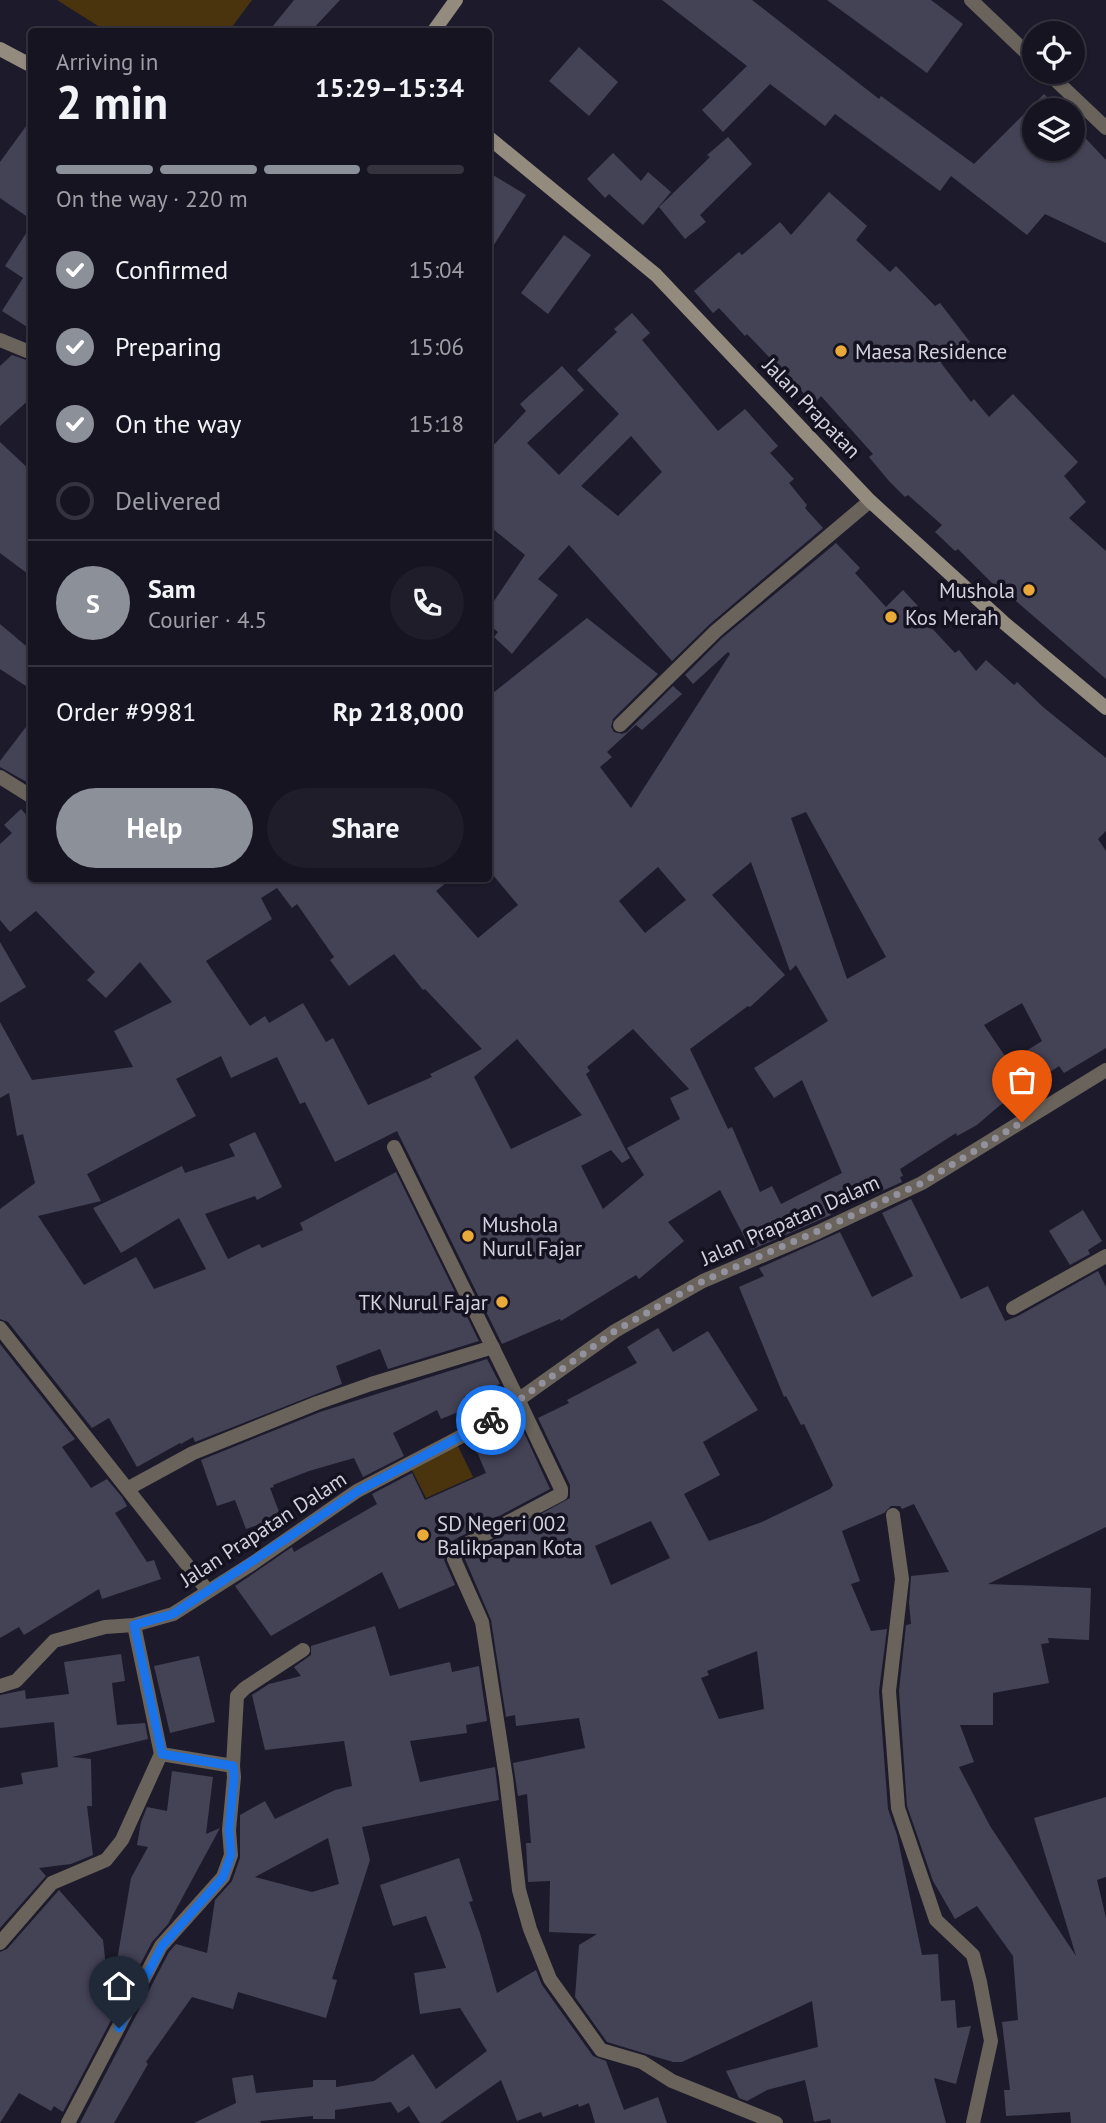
<!DOCTYPE html>
<html lang="en">
<head>
<meta charset="utf-8">
<style>
  :root { --surface:#161420; --page:#1f1d29; --text:#f1f3f6; --muted:#9e9ea5; --line:#35333e; --accent:#8c9099 }
  body { margin:0; font-family:"PT Sans",sans-serif; background:var(--page); color:var(--text); height:100vh; display:flex; flex-direction:column; font-size:26px; white-space:nowrap }
  * { box-sizing:border-box; margin:0 }
  p { font-size:23px; color:var(--muted) }
  .icon { flex:none; width:38px; height:38px; fill:none; stroke:currentColor; stroke-width:2; stroke-linecap:round; stroke-linejoin:round }
  .map { position:relative; flex:1; overflow:hidden }
  .details { position:absolute; left:28px; top:28px; width:464px; height:854px; display:flex; flex-direction:column; background:var(--surface); border-radius:7px; box-shadow:0 2px 5px #0004,0 0 0 2px var(--line) }
  .details>* { flex:none }
  .controls { position:absolute; left:1022px; top:21px; display:grid; gap:14px }
  .controls a { display:grid; place-items:center; width:63px; height:63px; border-radius:50%; background:var(--surface); box-shadow:0 2px 5px #0004,0 0 0 2px var(--line); font-size:35px }
  .pin { position:absolute; display:grid; place-items:center; width:60px; height:60px; color:#fff; margin:-72px -30px; border-radius:50% 50% 50% 0; rotate:-45deg; box-shadow:0 0 7px #0007 }
  .pin .icon { rotate:45deg }
  .courier { position:absolute; display:grid; place-items:center; width:70px; height:70px; margin:-35px; border:5px solid #1a73e8; border-radius:50%; background:#fff; color:#222; box-shadow:0 2px 9px #0007 }
  .headline em { font-style:normal; font-weight:700 }
  .headline div { display:flex; flex-direction:column-reverse }
  .headline { display:flex; align-items:center; justify-content:space-between; height:119px; padding:0 28px }
  h1 { font-size:46px; font-weight:700; line-height:52px }
  .bar { display:grid; grid-template-columns:repeat(4,1fr); gap:10px 7px; align-content:center; height:84px; padding:0 28px }
  .bar i { height:9px; border-radius:5px; background:var(--line) }
  .bar .selected { background:var(--accent) }
  .bar p { grid-column:span 4 }
  .line { display:flex; align-items:center; gap:18px; padding:0 28px; border-top:2px solid var(--line) }
  .line div { flex:1 }
  .round { display:grid; place-items:center; flex:none; width:74px; height:74px; border-radius:37px; background:var(--page) }
  ol { padding:0 28px; list-style:none }
  li { display:flex; align-items:center; gap:21px; height:77px }
  li p { margin-inline-start:auto }
  li .icon { padding:7px; border-radius:50%; background:var(--accent); color:#fff; stroke-width:4 }
  li:last-child { color:var(--muted) }
  li i { width:38px; height:38px; border:4px solid var(--line); border-radius:50% }
  .button { display:flex; gap:14px; margin-top:auto; padding:14px 28px }
  .button a { flex:1; height:80px; border-radius:42px; background:var(--accent); color:#fff; font-size:28px; font-weight:700; line-height:80px; text-align:center }
  .button a+a { background:var(--page); color:var(--text) }
  .map>svg:first-child { display:block }
  .green { fill:#4a340e }
  .building { fill:#444255; fill-rule:evenodd }
  .lines { fill:none; stroke-linecap:round; stroke-linejoin:round }
  .lane { stroke:#69635b; stroke-width:14 }
  .street { stroke:#69635b; stroke-width:14 }
  .secondary { stroke:#948b7f; stroke-width:14 }
  .done { stroke:#93919e; stroke-width:7; stroke-dasharray:0 12.6 }
  .route { stroke:#1a73e8; stroke-width:9 }
  .poi-dot { fill:#eaaa39; stroke:#141221; stroke-width:2.5 }
  .labels { text-anchor:middle; dominant-baseline:central; stroke-width:7; stroke-linejoin:round; paint-order:stroke }
  .poi-label { font-size:21px; fill:#d2d1dc; stroke:#141221; text-anchor:start }
  .street-label { font-size:21px; fill:#d2d1dc; stroke:#141221 }
</style>
</head>
<body>
<div class="map">
<svg width="1106" height="2123" viewBox="0 0 1106 2123">
  <rect width="100%" height="100%" fill="#1d1b2b"/>
  <path class="green" d="M57,0H252L229,31H106Z
    M453,1436L473,1477L426,1498L406,1458Z"/>
  <path class="building" d="M294,0H340L310,32H268Z
    M662,0H752L879,99L881,96L974,164L1044,94L1059,110H1034V149H1073V125L1106,160V243L1045,214L1027,235L951,176L940,191L835,114L825,126L770,84L723,132L702,110L747,66Z
    M827,0H931L963,24L927,73Z
    M579,47L618,82L589,116L549,81Z
    M32,118V220L0,198V162Z
    M728,137L752,164L700,215L706,222L685,239L659,207L710,157L707,155Z
    M613,153L641,181L648,172L671,192L643,225L609,194L605,198L587,179Z
    M488,172L526,195L488,254Z
    M829,192L867,226L856,240L890,272L896,266L935,306L940,303L970,342L941,363L971,402L974,399L989,417L1013,394L1078,462L1064,476L1086,502L1069,518L1106,551V679L1008,594L1005,596L958,549L955,551L935,532L942,525L908,495L905,497L889,481L869,457L873,454L821,396L814,404L747,334L745,336L719,308L713,313L694,291L739,252L742,255L780,222L791,235Z
    M32,224V330L2,311L23,278L5,266Z
    M564,235L591,255L548,314L521,293Z
    M632,313L650,333L642,340L718,431L745,409L778,446L770,453L794,479L789,483L807,505L805,508L823,528L710,624L672,661L569,545L538,579L558,595L512,654L494,637L498,632L488,624V610L525,555L488,525V451L526,411L520,404L562,366L584,390L527,443L559,475L619,414L577,370L617,332L614,329ZM631,436L662,472L618,516L581,486Z
    M12,355L32,362V397L0,426V366Z
    M0,442L32,472V577L0,553Z
    M836,543L860,568L855,573L886,607L903,590L918,606L914,609L955,653L959,650L976,671L986,660L1014,685L1017,682L1043,707L1106,758V831L1098,839L1106,851V1048L1064,1073L1059,1066L999,1106L977,1125L957,1136L956,1133L900,1169L903,1176L900,1177L902,1182L873,1195L871,1191L830,1212L831,1215L751,1250L720,1190L668,1222L684,1241L639,1279L636,1275L561,1321L560,1319L502,1344L397,1131L335,1162L305,1102L300,1104L277,1057L231,1078L221,1056L176,1079L196,1116L87,1174L101,1201L38,1216L84,1285L136,1257L154,1289L206,1269L179,1218L121,1253L93,1208L182,1166L185,1173L235,1156L229,1144L255,1132L282,1187L257,1200L255,1196L205,1214L228,1259L259,1244L262,1248L303,1230L300,1223L396,1172L479,1341L388,1369L380,1349L336,1366L342,1384L195,1442L193,1437L181,1444L180,1443L137,1467L109,1418L92,1428L8,1322L0,1319V1209L35,1183L23,1134L17,1136L9,1093L0,1098V1022L32,1080L133,1067L114,1031L172,1002L140,962L106,998L87,980L95,972L36,911L10,932L0,920V844L12,833L4,825L21,809L29,818L32,816V878H452L436,891L478,938L518,905L488,869V697L587,618L658,674L613,719L611,727L614,732L622,734L627,732L673,686L682,694L642,730L636,725L607,752L612,757L600,767L631,808L730,654L728,652L693,684L685,675L722,638ZM806,812L886,957L847,979L791,818ZM751,862L790,971L796,965L828,1021L754,1068L774,1098L802,1080L842,1173L781,1204L772,1186L760,1192L732,1127L728,1129L690,1049L748,1006L750,1007L785,975L712,895ZM658,867L686,900L645,933L619,901ZM277,888L292,908L297,904L334,957L330,960L349,986L394,954L423,990L425,989L482,1049L430,1074L432,1077L368,1105L333,1038L326,1042L303,1003L269,1023L265,1016L250,1026L206,961L272,919L261,898ZM1022,1003L1042,1041L1009,1062L984,1025ZM633,1029L689,1089L670,1098L680,1119L627,1148L644,1175L603,1209L581,1166L611,1150L622,1163L630,1158L586,1074L590,1071L587,1067ZM517,1039L582,1115L511,1149L474,1077Z
    M0,624L32,651V690L0,669Z
    M32,719V785L0,767V761Z
    M0,942L26,987L0,1003Z
    M911,1199L961,1299L988,1286L1005,1321L1018,1316L1098,1271L1106,1287V1527L988,1584L1091,1588L1089,1640L1048,1638L1049,1643L1041,1644L1049,1683L993,1693V1725H960L974,1762L959,1767L990,1826L1076,1956L1034,1818L1106,1797V1877L1097,1880L1106,1918V2123H1071L1070,2112L1006,2116L1004,2090H1010L1002,2022L1018,2020L1013,1956L977,1906L955,1919L933,1881L907,1806L899,1691L906,1625L911,1624L909,1603L911,1576L949,1572L914,1504L902,1509L900,1506H891L884,1513L842,1531L860,1581L851,1584L871,1631L887,1629L879,1691L888,1809L897,1835L922,1955L938,1954L941,2001L955,2000L957,2028L971,2026L956,2084L934,2078L946,2123H831L830,2119L814,2122L805,2080L767,2090L747,2101L739,2098L726,2071L818,2047L812,2001L682,2062H673L607,2042L575,1997L579,1945L597,1934L549,1932L550,1881L528,1882L526,1843H531L527,1794L518,1796L513,1763L585,1748L579,1718L516,1726L515,1715L506,1717L491,1620L465,1559L466,1555L570,1498V1485L538,1418L569,1403L567,1400L637,1363L627,1347L658,1328L673,1352L708,1331L758,1410L703,1442L720,1475L684,1494L709,1541L762,1522L830,1489L833,1485L804,1424L801,1425L786,1396L784,1397L739,1287L764,1276L759,1268L840,1232L872,1297L913,1276L882,1213ZM651,1521L670,1558L611,1585L595,1546ZM757,1651L764,1709L719,1719L701,1678L709,1675L707,1671Z
    M1083,1210L1102,1241L1088,1250L1090,1254L1070,1265L1049,1231Z
    M0,1344L75,1439L62,1447L91,1488L107,1479L122,1497L127,1506L115,1513L147,1562L154,1560L161,1579L102,1599L99,1589L24,1635L19,1627L0,1638Z
    M487,1359L500,1384L464,1397L468,1408L441,1419L437,1410L393,1433L404,1456L363,1477L354,1458L309,1471L273,1485L274,1487L270,1488L281,1517L246,1529L235,1500L217,1506L201,1460L320,1412Z
    M521,1426L550,1489L454,1540L444,1560L455,1585L399,1609L382,1572L271,1636L235,1586L292,1547L294,1552L377,1504L372,1494L412,1473L425,1500L486,1473L474,1445Z
    M375,1626L390,1676L450,1662L452,1672L479,1666L487,1721L466,1725L467,1733L410,1741L420,1782L495,1767L499,1800L362,1827L370,1860L332,1979L337,1980L326,2018L238,1992L233,2009L192,1997L146,2062L148,2064L114,2123H80L169,1952L176,1944L207,1953L215,1900L232,1881L240,1858V1815L265,1801L275,1819L335,1790L352,1786L344,1741L265,1750L252,1695L269,1684L301,1676L294,1667L311,1655V1646ZM328,1838L339,1884L312,1892L255,1877Z
    M121,1654L125,1681L112,1683L117,1725L145,1723L148,1739L72,1757L91,1759L92,1806H87L93,1855L71,1864L39,1868L46,1876L0,1928V1788L23,1784L21,1773L58,1767L54,1722L0,1728V1695L25,1690L26,1699L69,1694L64,1662Z
    M199,1656L215,1722L170,1733L154,1666Z
    M172,1771L213,1777L206,1834L220,1828L168,1924L152,1942L63,2112L54,2106L51,2111L19,2093L0,2123V1952L7,1949L59,1890L103,1940L110,2002L131,1878L148,1847L137,1845L141,1822L147,1807L167,1811Z
    M459,1858L473,1901L469,1902L480,1933L497,1993L536,1970L542,1985L593,2056L606,2061L624,2110L658,2097L667,2123H595L589,2103L579,2107L578,2104L543,2117L541,2112L517,2121L501,2080L440,2123H420L409,2106L398,2113L391,2102L335,2110V2119H313V2116L260,2121L261,2123H194L236,2103L232,2078L253,2075L256,2093L313,2087V2080H336V2087L374,2081L413,2054L436,2089L487,2051L460,2008L420,2014L414,1973L446,1968L426,1916L393,1926L380,1885Z"/>
  <g class="lines">
    <path class="lane" d="M620,725L716,631L870,501
      M519,1401L561,1489V1494L459,1548L454,1559L482,1622L506,1778L519,1890L530,1929L550,1979L601,2050L642,2062L672,2081L776,2123
      M893,1515L902,1579L889,1691L898,1808L936,1920L973,1955L980,1982L991,2041L973,2123"/>
    <path class="street" d="M971,0L1034,60
      M1047,72L1106,128
      M0,340L32,353
      M0,777L32,797
      M394,1147L519,1401
      M1013,1308L1106,1256
      M0,1328L207,1590
      M127,1489L193,1453L317,1403L371,1384L493,1347
      M0,1686L16,1681L54,1641L105,1627L134,1625L173,1614L253,1563L357,1491L483,1425L615,1331L703,1281L818,1232L922,1183L1106,1070
      M233,1766L237,1696L245,1688L303,1650
      M0,1943L52,1883L106,1860L122,1840L161,1754L134,1625
      M68,2123L161,1946L223,1877L231,1855L229,1830L234,1777L233,1766L161,1754"/>
    <path class="secondary" d="M433,32L456,0
      M0,49L32,66
      M488,137L656,275L870,501L1003,622L1106,708"/>
  </g>
  <g class="lines">
    <path class="done" d="M491,1420L615,1331L703,1281L818,1231L922,1183L1022,1122"/>
    <path class="route" d="M119,2028L162,1946L223,1877L231,1855L229,1830L234,1777L233,1766L162,1754L134,1625L173,1614L358,1491L491,1420"/>
  </g>
  <g class="poi-dot">
    <circle cx="841" cy="351" r="7"/>
    <circle cx="1029" cy="590" r="7"/>
    <circle cx="891" cy="617" r="7"/>
    <circle cx="468" cy="1236" r="7"/>
    <circle cx="502" cy="1302" r="7"/>
    <circle cx="423" cy="1535" r="7"/>
  </g>
  <g class="labels">
    <g class="poi-label">
      <text x="855" y="351">Maesa Residence</text>
      <text x="1015" y="590" text-anchor="end">Mushola</text>
      <text x="905" y="617">Kos Merah</text>
      <text x="482" y="1224">Mushola<tspan x="482" dy="24">Nurul Fajar</tspan></text>
      <text x="488" y="1302" text-anchor="end">TK Nurul Fajar</text>
      <text x="437" y="1523">SD Negeri 002<tspan x="437" dy="24">Balikpapan Kota</tspan></text>
    </g>
    <g class="street-label">
      <text transform="translate(812 408) rotate(46)">Jalan Prapatan</text>
      <text transform="translate(790 1220) rotate(-24)">Jalan Prapatan Dalam</text>
      <text transform="translate(263 1529) rotate(-33)">Jalan Prapatan Dalam</text>
    </g>
  </g>
</svg>
<div class="controls">
<a><svg class="icon" aria-label="locate" viewBox="0 0 24 24"><circle cx="12" cy="12" r="6"/><path d="M12 2v4M12 18v4M2 12h4M18 12h4"/></svg></a>
<a><svg class="icon" aria-label="layers" viewBox="0 0 24 24"><path d="M12 4l9 5-9 5-9-5zM3 14l9 5 9-5"/></svg></a>
</div>
<div class="pin" style="left:1022px;top:1122px;background:#ea580c"><svg class="icon" aria-label="bag" viewBox="0 0 24 24"><path d="M5 8h14l-1 12H6zM9 8a3 3 0 0 1 6 0"/></svg></div>
<div class="pin" style="left:119px;top:2028px;background:#1f2937"><svg class="icon" aria-label="home" viewBox="0 0 24 24"><path d="M3 11l9-7 9 7M6 9v11h12V9"/></svg></div>
<div class="courier" style="left:491px;top:1420px"><svg class="icon" aria-label="bike" viewBox="0 0 24 24"><circle cx="6" cy="16" r="4"/><circle cx="18" cy="16" r="4"/><path d="M6 16l4-8h5l3 8M10 8l3 8H6M13 5h3"/></svg></div>
<section class="details">
<div class="headline"><div><h1>2 min</h1><p>Arriving in</p></div><em>15:29–15:34</em></div>
<div class="bar"><i class="selected"></i><i class="selected"></i><i class="selected"></i><i></i><p>On the way · 220 m</p></div>
<ol>
<li><svg class="icon" aria-label="check" viewBox="0 0 24 24"><path d="M5 12l5 5 9-10"/></svg>Confirmed<p>15:04</p></li>
<li><svg class="icon" aria-label="check" viewBox="0 0 24 24"><path d="M5 12l5 5 9-10"/></svg>Preparing<p>15:06</p></li>
<li><svg class="icon" aria-label="check" viewBox="0 0 24 24"><path d="M5 12l5 5 9-10"/></svg>On the way<p>15:18</p></li>
<li><i></i>Delivered</li>
</ol>
<div class="line" style="height:126px"><b class="round" style="background:var(--accent);color:#fff">S</b><div><b>Sam</b><p>Courier · 4.5</p></div><a class="round"><svg class="icon" aria-label="phone" viewBox="0 0 24 24"><path d="M5 4h4l2 5-3 2q2 4 5 5l2-3 5 2v4C11 20 4 13 5 4z"/></svg></a></div>
<div class="line" style="height:91px"><div>Order #9981</div><b>Rp 218,000</b></div>
<div class="button"><a>Help</a><a>Share</a></div>
</section>
</div>
</body>
</html>
